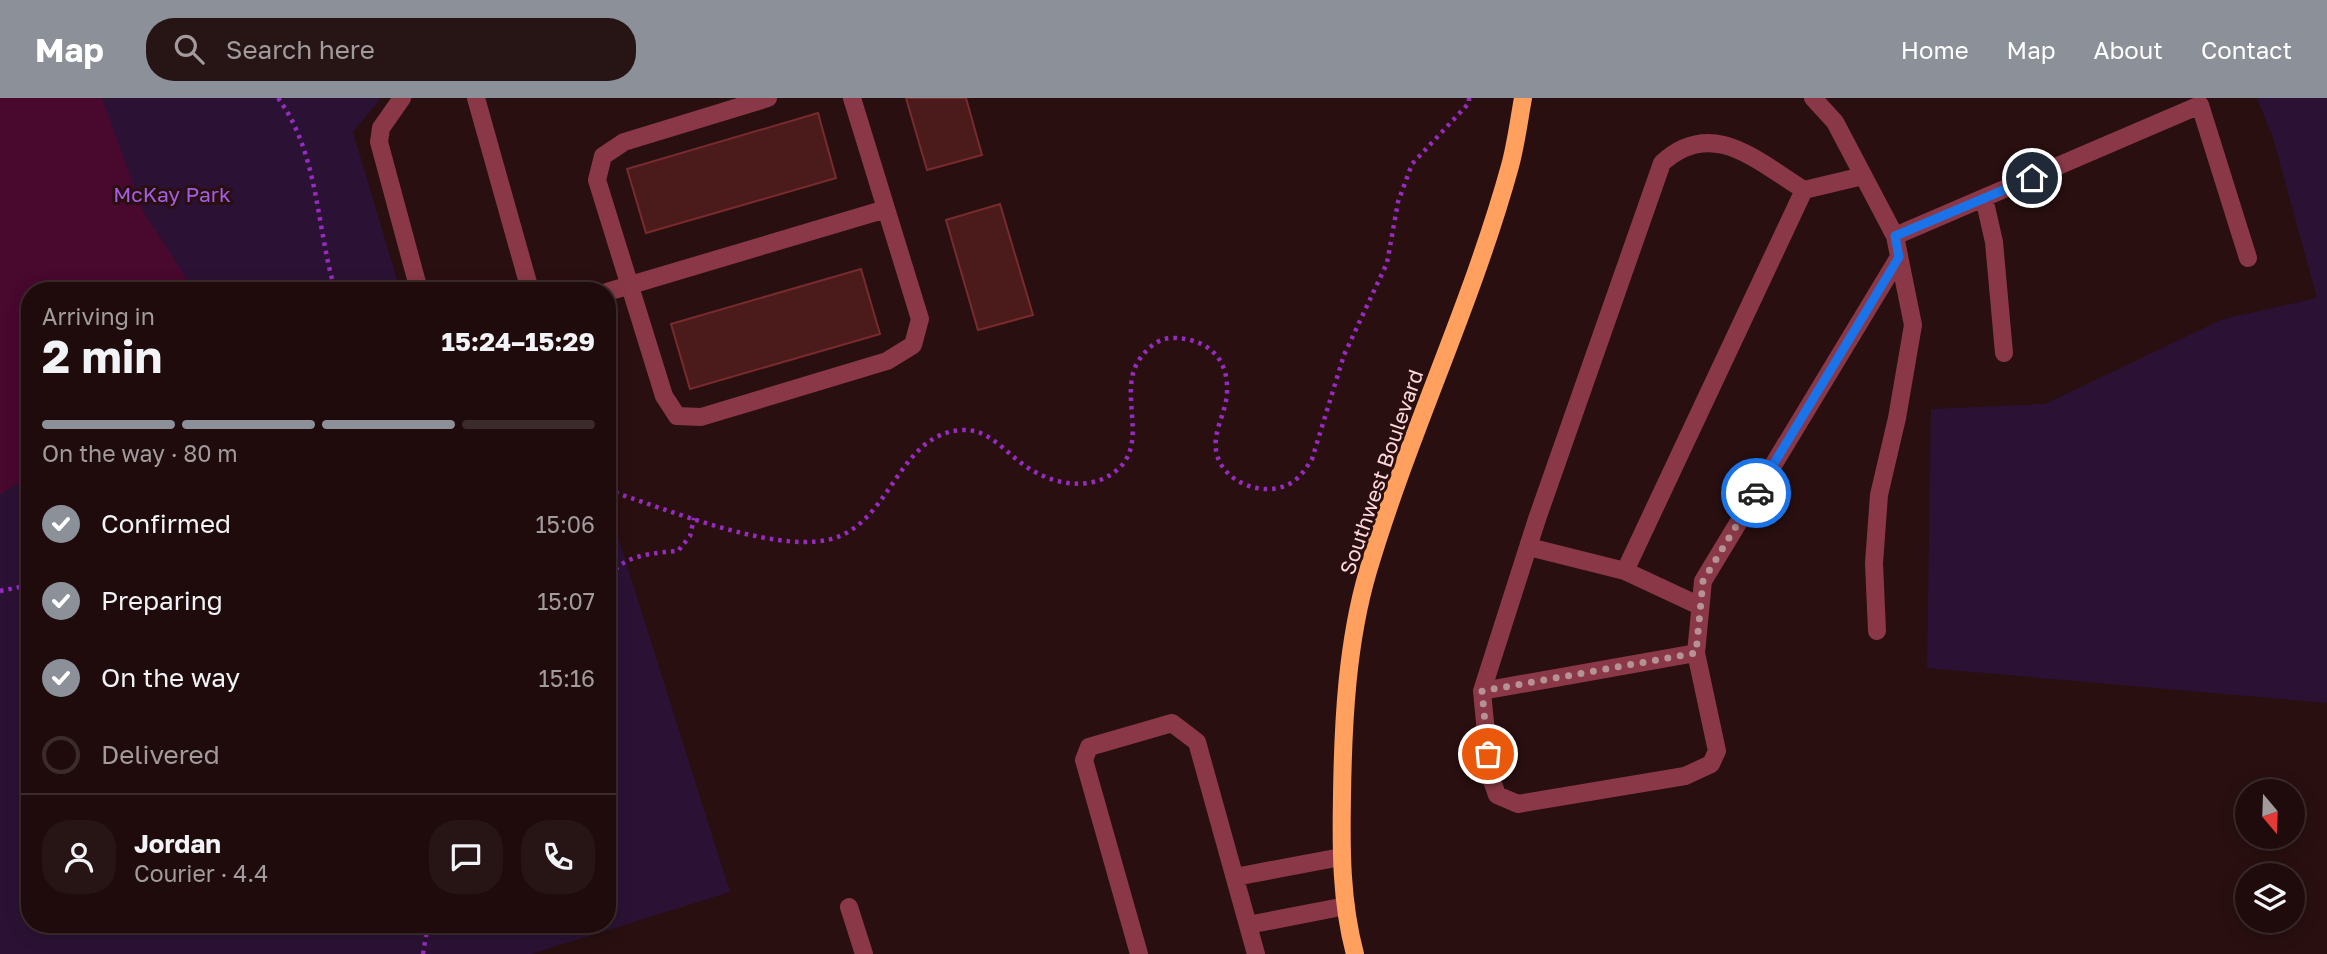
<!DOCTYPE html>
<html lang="en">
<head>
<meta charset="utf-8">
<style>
  :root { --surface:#1f0b0c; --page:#271415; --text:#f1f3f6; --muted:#a19b9d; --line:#3c2b2d; --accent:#8c9099 }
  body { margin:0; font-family:"Golos Text",sans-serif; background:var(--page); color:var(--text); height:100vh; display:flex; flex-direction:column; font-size:26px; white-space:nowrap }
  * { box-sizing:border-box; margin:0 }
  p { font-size:23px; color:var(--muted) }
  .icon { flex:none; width:38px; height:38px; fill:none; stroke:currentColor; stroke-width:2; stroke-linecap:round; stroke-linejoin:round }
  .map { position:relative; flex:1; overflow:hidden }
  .side { position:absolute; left:21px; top:184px; width:595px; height:651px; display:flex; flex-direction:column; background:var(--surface); border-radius:28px; box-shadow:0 4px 18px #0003,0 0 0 2px var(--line) }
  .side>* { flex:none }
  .needle { width:46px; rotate:161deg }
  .buttons { position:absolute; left:2235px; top:681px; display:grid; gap:14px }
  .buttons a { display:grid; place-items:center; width:70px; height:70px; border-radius:50%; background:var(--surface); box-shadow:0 4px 18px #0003,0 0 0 2px var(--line); font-size:35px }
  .pin { position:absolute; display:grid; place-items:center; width:60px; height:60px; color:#fff; margin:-30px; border:4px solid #fff; border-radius:50%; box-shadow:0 2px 7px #0007 }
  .courier { position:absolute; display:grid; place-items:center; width:70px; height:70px; margin:-35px; border:5px solid #1a73e8; border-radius:50%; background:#fff; color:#222; box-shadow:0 2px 9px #0007 }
  .headline em { font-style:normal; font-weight:700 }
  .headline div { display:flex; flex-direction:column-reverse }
  .headline { display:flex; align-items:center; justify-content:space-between; height:119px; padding:0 21px }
  h1 { font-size:46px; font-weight:700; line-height:52px }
  .bar { display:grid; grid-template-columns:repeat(4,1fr); gap:10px 7px; align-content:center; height:84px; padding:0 21px }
  .bar i { height:9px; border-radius:5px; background:var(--line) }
  .bar .selected { background:var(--accent) }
  .bar p { grid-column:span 4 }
  .line { display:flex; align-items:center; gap:18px; padding:0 21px; border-top:2px solid var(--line) }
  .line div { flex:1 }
  .round { display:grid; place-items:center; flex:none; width:74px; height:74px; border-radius:28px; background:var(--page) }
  ol { padding:0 21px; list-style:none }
  li { display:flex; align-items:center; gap:21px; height:77px }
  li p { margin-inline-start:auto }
  li .icon { padding:7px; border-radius:50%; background:var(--accent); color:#fff; stroke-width:4 }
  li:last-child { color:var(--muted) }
  li i { width:38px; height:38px; border:4px solid var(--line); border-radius:50% }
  header { display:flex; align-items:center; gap:42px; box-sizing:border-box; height:98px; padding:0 35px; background:var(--accent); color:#fff }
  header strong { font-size:33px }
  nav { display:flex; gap:38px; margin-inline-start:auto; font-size:24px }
  .search { width:490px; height:63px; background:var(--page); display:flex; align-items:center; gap:18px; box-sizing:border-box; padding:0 24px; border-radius:28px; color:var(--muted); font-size:26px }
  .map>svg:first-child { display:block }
  .green { fill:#2b1234 }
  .water { fill:#49082e }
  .building { fill:#4b1a1b; stroke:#782b2d; stroke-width:2 }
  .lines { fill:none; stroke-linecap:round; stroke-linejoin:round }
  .path { stroke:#972bc0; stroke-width:4.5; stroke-dasharray:3.5 5; stroke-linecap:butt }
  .minor { stroke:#8a3847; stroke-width:18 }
  .major { stroke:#ffa05f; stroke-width:18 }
  .done { stroke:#b49295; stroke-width:7; stroke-dasharray:0 12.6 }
  .route { stroke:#1a73e8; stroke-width:9 }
  .labels { text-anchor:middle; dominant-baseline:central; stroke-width:6; stroke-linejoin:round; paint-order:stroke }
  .park-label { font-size:21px; fill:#a65de5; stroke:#290f10 }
  .street-label { font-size:21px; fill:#ffd8dc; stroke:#290f10 }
</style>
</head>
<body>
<header>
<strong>Map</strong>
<div class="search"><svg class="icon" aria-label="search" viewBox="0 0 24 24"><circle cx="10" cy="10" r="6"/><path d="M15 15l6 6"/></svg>Search here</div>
<nav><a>Home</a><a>Map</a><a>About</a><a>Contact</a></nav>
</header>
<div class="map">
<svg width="2327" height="856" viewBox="0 0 2327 856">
  <rect width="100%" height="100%" fill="#290f10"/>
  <path class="green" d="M0,0H381L353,34L400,192H30V826H607V404L730,794L531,856H0Z
    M2257,0H2327V605L1927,570L1931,311L2045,306L2223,221L2317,200L2273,40Z"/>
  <path class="water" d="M0,0H102L143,113L194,192H30V378L0,396Z"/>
  <path class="building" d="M906,0H966L982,57L927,72Z
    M818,15L836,80L646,135L627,71Z
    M1000,106L1033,217L978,232L946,122Z
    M861,171L880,236L690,291L671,226Z"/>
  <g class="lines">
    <path class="path" d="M278,0C319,56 316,128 335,192
      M607,392C664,410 769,454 827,442C891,429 896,337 961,332C988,330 1004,353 1024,367C1050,386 1090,395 1117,372C1150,344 1117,295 1139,262C1147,251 1157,240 1173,240C1206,240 1229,259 1227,295C1226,316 1211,335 1217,357C1225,386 1266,400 1291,385C1301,379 1306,370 1312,361L1344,257L1387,165L1398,104L1412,66L1469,5V0
      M607,486C615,457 653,455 678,453L690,438L694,420
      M0,493L30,487
      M423,856L428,826"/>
    <path class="minor" d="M402,0L381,30L379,44L419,192
      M476,0L530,192
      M768,0L624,44L603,58L597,82L664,298L677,318L701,319L887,263L913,247L920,221L852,0
      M1813,0L1835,24L1895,138L1913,227L1897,320L1879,397L1874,465L1877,533
      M1863,78L1804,92C1757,63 1712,19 1662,65L1537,421L1482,593L1490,677L1497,697L1518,706L1685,678L1711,666L1717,653L1696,555L1703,483L1899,159
      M1984,100L1994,144L2004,255
      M1895,138L2200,7L2248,160
      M607,194L886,111
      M1529,449L1625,473
      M1700,508L1625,473L1804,92
      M1482,593L1696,555
      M1235,779L1341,759
      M849,809L864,856
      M1248,827L1346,808
      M1139,856L1084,662L1089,649L1172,625L1197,644L1256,856"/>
    <path class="major" d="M1355,856C1341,804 1341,751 1342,698C1343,624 1347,544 1368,473C1409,335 1472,206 1510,68C1516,46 1519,22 1523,0"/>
  </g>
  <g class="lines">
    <path class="done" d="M1488,656L1482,593L1696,555L1703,483L1756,395"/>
    <path class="route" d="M1756,395L1899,159L1895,138L2032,80"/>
  </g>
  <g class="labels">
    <g class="park-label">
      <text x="172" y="96">McKay Park</text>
    </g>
    <g class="street-label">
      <text transform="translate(1381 374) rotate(-71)">Southwest Boulevard</text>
    </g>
  </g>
</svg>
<div class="buttons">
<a><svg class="needle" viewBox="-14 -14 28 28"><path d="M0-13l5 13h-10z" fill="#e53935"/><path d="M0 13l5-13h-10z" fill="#a19b9d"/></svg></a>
<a><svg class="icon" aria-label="layers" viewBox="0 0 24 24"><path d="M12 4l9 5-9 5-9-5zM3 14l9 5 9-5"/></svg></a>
</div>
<div class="pin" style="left:1488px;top:656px;background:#ea580c"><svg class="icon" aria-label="bag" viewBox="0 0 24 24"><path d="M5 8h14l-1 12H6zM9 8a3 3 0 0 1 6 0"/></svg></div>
<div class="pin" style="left:2032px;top:80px;background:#1f2937"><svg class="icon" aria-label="home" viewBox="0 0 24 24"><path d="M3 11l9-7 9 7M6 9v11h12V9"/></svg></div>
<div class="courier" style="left:1756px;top:395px"><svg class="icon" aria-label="car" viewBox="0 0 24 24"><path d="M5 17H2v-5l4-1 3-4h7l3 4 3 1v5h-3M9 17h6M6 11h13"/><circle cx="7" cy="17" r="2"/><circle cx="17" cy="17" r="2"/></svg></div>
<section class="side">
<div class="headline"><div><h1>2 min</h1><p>Arriving in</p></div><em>15:24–15:29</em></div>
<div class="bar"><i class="selected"></i><i class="selected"></i><i class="selected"></i><i></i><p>On the way · 80 m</p></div>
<ol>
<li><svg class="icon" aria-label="check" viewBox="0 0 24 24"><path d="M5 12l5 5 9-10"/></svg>Confirmed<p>15:06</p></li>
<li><svg class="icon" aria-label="check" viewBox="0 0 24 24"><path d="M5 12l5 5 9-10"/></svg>Preparing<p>15:07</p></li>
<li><svg class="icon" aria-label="check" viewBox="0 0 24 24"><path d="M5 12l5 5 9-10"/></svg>On the way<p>15:16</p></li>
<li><i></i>Delivered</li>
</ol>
<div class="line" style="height:126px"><a class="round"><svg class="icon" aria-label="person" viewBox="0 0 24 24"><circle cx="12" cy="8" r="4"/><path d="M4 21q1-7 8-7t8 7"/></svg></a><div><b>Jordan</b><p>Courier · 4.4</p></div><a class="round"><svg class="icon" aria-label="chat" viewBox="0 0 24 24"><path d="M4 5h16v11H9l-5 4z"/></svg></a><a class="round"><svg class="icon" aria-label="phone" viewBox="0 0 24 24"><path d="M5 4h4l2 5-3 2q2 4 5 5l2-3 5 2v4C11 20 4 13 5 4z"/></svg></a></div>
</section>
</div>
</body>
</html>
